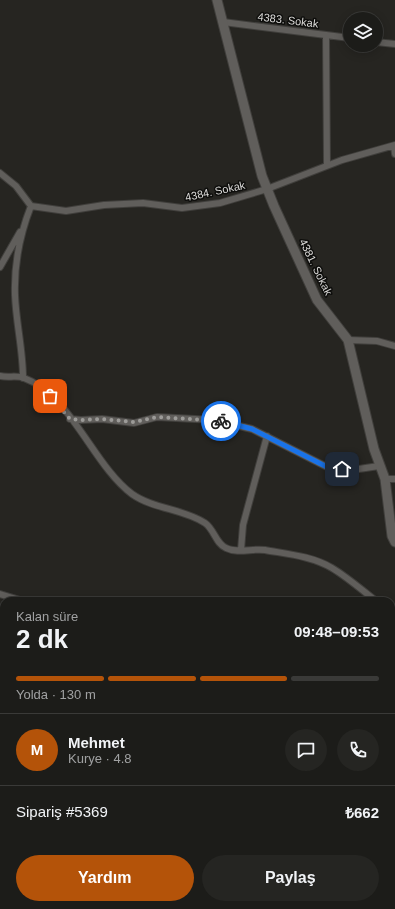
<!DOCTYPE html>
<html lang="tr">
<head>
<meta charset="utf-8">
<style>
  :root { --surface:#1c1c19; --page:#252522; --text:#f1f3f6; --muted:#a0a1a2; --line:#3a3a38; --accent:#b45309 }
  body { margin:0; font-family:Helvetica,sans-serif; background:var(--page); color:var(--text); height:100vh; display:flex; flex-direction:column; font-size:15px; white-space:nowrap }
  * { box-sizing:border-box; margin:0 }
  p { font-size:13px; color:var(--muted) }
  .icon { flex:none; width:22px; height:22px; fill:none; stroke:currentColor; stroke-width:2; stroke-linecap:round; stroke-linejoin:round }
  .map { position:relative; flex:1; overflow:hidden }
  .side { position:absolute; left:0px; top:597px; width:395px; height:312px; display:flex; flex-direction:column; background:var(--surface); border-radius:12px 12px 0 0; box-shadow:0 2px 10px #0003,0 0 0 1px var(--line) }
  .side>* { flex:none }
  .tools { position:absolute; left:343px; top:12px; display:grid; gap:8px }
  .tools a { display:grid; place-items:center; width:40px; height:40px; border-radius:50%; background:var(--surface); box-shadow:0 2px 10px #0003,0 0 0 1px var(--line); font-size:20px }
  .pin { position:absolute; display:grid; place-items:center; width:34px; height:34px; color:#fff; margin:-17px; border-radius:8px; box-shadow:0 2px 6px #0006 }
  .courier { position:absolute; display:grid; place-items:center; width:40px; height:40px; margin:-20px; border:3px solid #1a73e8; border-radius:50%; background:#fff; color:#222; box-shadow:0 1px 5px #0007 }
  .headline em { font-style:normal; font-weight:700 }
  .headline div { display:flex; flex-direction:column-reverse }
  .headline { display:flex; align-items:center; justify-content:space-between; height:68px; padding:0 16px }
  h1 { font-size:26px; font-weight:700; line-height:30px }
  .bar { display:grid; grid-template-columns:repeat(4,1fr); gap:6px 4px; align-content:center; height:48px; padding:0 16px }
  .bar i { height:5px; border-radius:3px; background:var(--line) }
  .bar .selected { background:var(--accent) }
  .bar p { grid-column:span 4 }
  .line { display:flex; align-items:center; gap:10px; padding:0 16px; border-top:1px solid var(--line) }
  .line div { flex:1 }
  .round { display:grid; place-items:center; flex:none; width:42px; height:42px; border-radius:21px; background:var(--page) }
  .action { display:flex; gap:8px; margin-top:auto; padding:8px 16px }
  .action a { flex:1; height:46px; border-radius:24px; background:var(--accent); color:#fff; font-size:16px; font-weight:700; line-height:46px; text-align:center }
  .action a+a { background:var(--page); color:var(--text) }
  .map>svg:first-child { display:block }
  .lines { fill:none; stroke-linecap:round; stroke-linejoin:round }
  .street-casing { stroke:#403f3c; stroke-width:8 }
  .secondary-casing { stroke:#403f3c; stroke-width:11 }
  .primary-casing { stroke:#403f3c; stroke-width:12 }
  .street { stroke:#605e5b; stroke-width:6 }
  .secondary { stroke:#605e5b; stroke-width:9 }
  .primary { stroke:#6396a5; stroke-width:10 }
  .done { stroke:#9c9b98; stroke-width:4; stroke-dasharray:0 7.2 }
  .route { stroke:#1a73e8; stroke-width:5 }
  .labels { text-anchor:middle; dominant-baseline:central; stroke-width:3; stroke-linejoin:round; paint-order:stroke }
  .street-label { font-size:11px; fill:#dbdad8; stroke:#0e0e0c }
</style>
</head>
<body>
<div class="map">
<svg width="395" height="909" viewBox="0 0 395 909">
  <rect width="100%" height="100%" fill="#262521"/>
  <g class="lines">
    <defs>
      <path id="street" d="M223,22L350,38
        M326,35L327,165
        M376,42L395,44
        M394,146L395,154
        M0,173L16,186L31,206L66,211L104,205L143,203L182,208L220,203L267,189L342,160L395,145
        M0,267L20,232
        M348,340L377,341L395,346
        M0,376C8,378 17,375 24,378C71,395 93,465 132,494C153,509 184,509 205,523C214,529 216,544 226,548C238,554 253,548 265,550C287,554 312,556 332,568C347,577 362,590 376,601
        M23,378C23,350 16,323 15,295C14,265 20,234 31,206
        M70,419L81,420L102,419L134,423L157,417L214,420L252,429L331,469L352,470L379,466
        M385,479H395
        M241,550L243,525L267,436
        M0,594L23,601
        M391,614L395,617
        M0,638L4,637
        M395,652V687
        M0,679L4,680
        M0,739L4,738
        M391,832L395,834
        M0,865L4,864
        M391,880L395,881
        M391,896L395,886
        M6,905L16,909
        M39,905L50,909
        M128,905L138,909
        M150,909L152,905
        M386,909L388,905"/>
      <path id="secondary" d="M217,0L262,176L274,206L317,300L348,340L374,449L385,479L392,536L395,542"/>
      <path id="primary" d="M0,795L4,796
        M0,807L4,808
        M254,905L264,909
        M291,905L301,909"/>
    </defs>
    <use href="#street" class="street-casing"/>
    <use href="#secondary" class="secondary-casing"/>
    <use href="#primary" class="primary-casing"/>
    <use href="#street" class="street"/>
    <use href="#secondary" class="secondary"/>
    <use href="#primary" class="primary"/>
  </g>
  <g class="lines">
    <path class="done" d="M50,396L70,419L81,420L102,419L134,422L157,417L221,421"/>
    <path class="route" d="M221,421L252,429L331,469H342"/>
  </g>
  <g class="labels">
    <g class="street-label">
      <text transform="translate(288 20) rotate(7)">4383. Sokak</text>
      <text transform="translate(215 191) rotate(-12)">4384. Sokak</text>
      <text transform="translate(316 267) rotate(64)">4381. Sokak</text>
    </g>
  </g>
</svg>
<div class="tools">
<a><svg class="icon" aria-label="layers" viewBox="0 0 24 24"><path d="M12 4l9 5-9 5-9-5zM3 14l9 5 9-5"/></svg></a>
</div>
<div class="pin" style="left:50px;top:396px;background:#ea580c"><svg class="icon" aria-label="bag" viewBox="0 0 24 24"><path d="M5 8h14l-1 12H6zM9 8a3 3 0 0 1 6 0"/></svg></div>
<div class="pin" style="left:342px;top:469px;background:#1f2937"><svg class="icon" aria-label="home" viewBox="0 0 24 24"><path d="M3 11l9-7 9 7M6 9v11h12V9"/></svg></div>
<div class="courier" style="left:221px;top:421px"><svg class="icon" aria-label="bike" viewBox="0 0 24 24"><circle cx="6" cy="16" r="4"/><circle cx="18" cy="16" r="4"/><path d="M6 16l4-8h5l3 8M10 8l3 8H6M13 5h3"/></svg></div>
<section class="side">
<div class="headline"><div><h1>2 dk</h1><p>Kalan süre</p></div><em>09:48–09:53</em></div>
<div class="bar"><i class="selected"></i><i class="selected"></i><i class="selected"></i><i></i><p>Yolda · 130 m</p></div>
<div class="line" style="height:72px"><b class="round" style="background:var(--accent);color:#fff">M</b><div><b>Mehmet</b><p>Kurye · 4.8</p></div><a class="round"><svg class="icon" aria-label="chat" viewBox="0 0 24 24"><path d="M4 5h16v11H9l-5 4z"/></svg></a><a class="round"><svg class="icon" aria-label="phone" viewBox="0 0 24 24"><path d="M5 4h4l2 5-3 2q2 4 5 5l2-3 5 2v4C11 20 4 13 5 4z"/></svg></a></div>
<div class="line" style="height:52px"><div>Sipariş #5369</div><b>₺662</b></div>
<div class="action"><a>Yardım</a><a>Paylaş</a></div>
</section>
</div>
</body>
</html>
